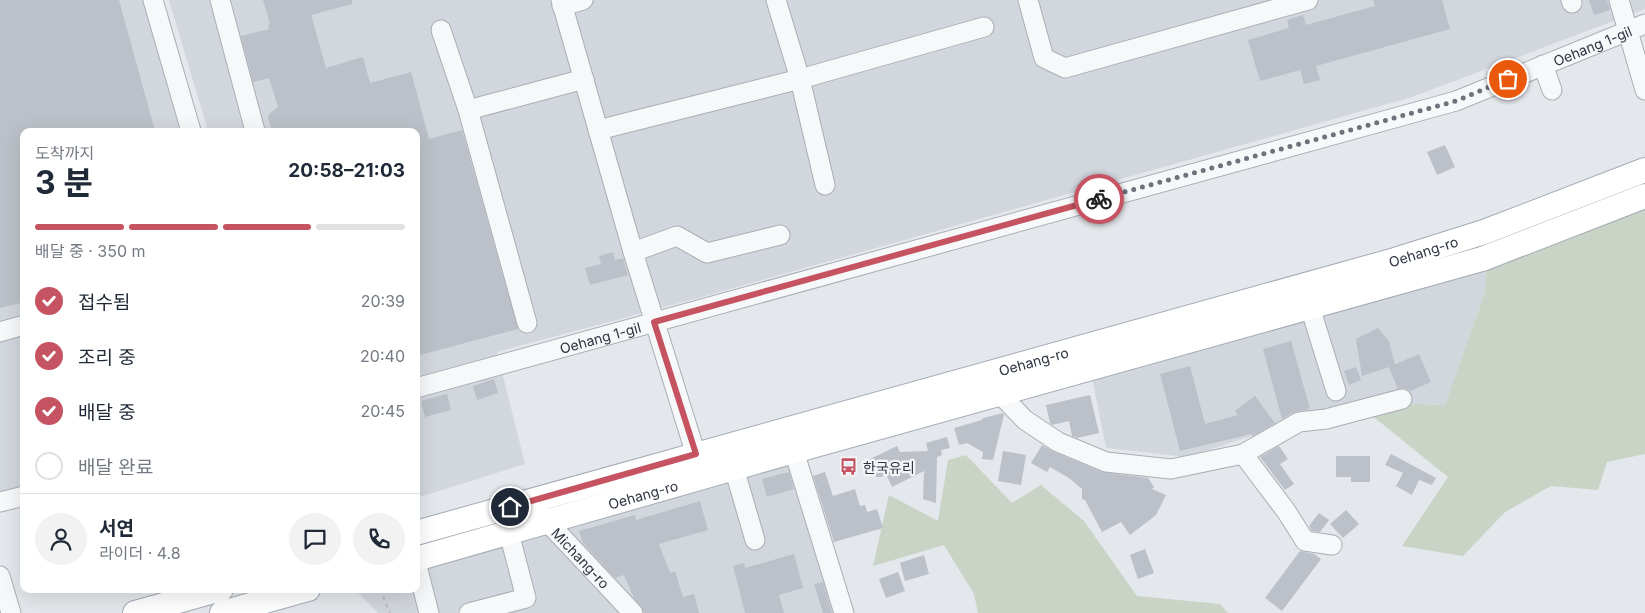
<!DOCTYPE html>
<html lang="ko">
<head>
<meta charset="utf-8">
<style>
  :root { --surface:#fff; --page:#f2f2f3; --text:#1f2937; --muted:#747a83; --line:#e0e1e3; --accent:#c65361 }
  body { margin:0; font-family:Inter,"Noto Sans KR",sans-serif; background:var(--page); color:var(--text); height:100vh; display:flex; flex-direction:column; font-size:19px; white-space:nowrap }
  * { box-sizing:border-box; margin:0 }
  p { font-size:16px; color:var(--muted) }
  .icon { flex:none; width:28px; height:28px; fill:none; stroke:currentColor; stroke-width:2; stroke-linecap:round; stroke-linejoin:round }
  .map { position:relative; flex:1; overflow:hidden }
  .drawer { position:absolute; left:20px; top:128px; width:400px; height:465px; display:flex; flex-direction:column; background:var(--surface); border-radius:10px; box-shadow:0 5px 20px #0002 }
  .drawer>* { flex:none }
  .pin { position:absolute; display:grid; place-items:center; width:42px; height:42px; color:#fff; margin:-21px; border:2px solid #fff; border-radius:50%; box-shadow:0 1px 5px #0007 }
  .courier { position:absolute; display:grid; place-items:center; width:50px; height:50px; margin:-25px; border:4px solid #c65361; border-radius:50%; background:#fff; color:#222; box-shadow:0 1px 6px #0007 }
  .summary em { font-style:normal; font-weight:700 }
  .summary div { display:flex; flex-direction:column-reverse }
  .summary { display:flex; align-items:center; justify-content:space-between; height:85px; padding:0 15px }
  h1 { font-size:32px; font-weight:700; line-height:38px }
  .bar { display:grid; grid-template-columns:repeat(4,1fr); gap:8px 5px; align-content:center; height:60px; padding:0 15px }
  .bar i { height:6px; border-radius:4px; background:var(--line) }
  .bar .selected { background:var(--accent) }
  .bar p { grid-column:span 4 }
  .line { display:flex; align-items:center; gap:12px; padding:0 15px; border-top:1px solid var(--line) }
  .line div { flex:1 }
  .round { display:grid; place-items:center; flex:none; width:52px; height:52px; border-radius:26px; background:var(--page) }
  ol { padding:0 15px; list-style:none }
  li { display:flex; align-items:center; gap:15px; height:55px }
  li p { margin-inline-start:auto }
  li .icon { padding:5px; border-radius:50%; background:var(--accent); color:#fff; stroke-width:4 }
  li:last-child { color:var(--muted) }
  li i { width:28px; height:28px; border:2px solid var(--line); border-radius:50% }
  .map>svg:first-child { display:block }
  .built { fill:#d2d6dd }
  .green { fill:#c9d4c6 }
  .building { fill:#bcc0c8 }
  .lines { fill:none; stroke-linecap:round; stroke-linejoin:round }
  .minor-casing { stroke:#a9aeb5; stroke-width:21 }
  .major-casing { stroke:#a4abb6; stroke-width:26 }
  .path { stroke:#bec1c6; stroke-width:2.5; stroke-dasharray:4 4; stroke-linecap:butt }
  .minor { stroke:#f7f8f9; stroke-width:19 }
  .major { stroke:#fff; stroke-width:24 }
  .done { stroke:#6d737d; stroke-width:5; stroke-dasharray:0 9 }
  .route { stroke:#c65361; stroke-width:6 }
  .labels { text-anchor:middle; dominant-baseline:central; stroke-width:4.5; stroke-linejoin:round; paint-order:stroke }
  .street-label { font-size:14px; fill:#2d3442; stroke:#f4f6f8 }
  .poi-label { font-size:14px; fill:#2d3442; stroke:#f4f6f8; text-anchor:start }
</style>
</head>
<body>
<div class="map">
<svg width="1645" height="613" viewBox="0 0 1645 613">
  <rect width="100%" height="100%" fill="#e4e7eb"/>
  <path class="built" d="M0,0H143L180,131H24V490L0,497Z
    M169,0H1645V9L1412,97L709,295L497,352L525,464L416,498V131H208Z
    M1486,269L1485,292L1445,405L1355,402L1187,457L1106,448L1092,377Z
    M793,459L837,613H378L354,589H416V567Z"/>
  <path class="green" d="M1645,209V454L1607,462L1598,490L1551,486L1505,512L1463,556L1402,546L1448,477L1355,402L1445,405L1485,292L1486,269Z
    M966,455L1012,503L1041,485L1084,521L1137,596L1220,604L1228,613H978L974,594L944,545L873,566L889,495L938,521L948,460Z"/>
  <path class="building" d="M0,0H119L155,131H24V302L0,308Z
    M263,0H352V4L311,15L326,68L363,57L370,83L411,72L429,139L462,130L518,329L416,356V131H272L268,117L270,113L278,107L269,78L253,82L241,36L269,29L268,25L270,24Z
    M1373,0H1442L1450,29L1316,66L1320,80L1304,84L1300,70L1260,81L1248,40L1289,28L1287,20L1303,15L1306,25L1375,6Z
    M1589,0H1607L1610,10L1594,15Z
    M1445,145L1455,167L1437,175L1427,152Z
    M613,252L615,260L623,258L628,275L590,285L585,268L601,264L599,256Z
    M1378,328L1389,341L1395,365L1362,376L1356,339Z
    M1291,341L1310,409L1294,412L1282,419L1263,349Z
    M1419,354L1431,382L1410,391L1404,388L1398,389L1389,367Z
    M1190,366L1205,424L1238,415L1235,411L1255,396L1275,423L1253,436L1251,434L1180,451L1160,374Z
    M1356,367L1361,380L1349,385L1344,371Z
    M494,379L498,393L477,400L473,386Z
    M447,394L451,410L425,417L421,401Z
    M1090,395L1099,433L1077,438L1072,436L1069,421L1052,425L1050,423L1046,405Z
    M1003,413L1004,415L993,460L982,459L983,452L967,443L959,445L954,428L982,420L983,418Z
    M947,437L950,448L941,450L942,455L937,457L936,503L923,499L924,471L892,487L886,474L881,477H876L868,460L897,446L900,452L928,451L926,443Z
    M1042,445L1054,452L1102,472L1148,478L1154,487L1152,489L1166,495L1156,515L1130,535L1121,522L1102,532L1085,500L1082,499V489L1069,478L1050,467L1047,472L1031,463Z
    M1279,446L1288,459L1280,464L1294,484L1285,490L1260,457Z
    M1003,451L1026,455L1021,485L998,481Z
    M1391,454L1436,478L1432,485L1419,480L1412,495L1396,486L1403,473L1385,465Z
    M1336,456H1370V482H1351V477H1336Z
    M789,472L794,489L767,497L762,479Z
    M825,472L833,496L855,489L860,506L865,505L867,512L877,509L883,528L834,542L813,476Z
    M700,501L708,530L659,544L670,573L675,571L683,597L694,594L699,613H644L641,606L634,598L624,575L615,578L583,543L579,531L635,515L636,520Z
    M1346,510L1359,524L1343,538L1330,524Z
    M1319,513L1329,520L1320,532L1312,531L1309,526Z
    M1145,549L1154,573L1138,579L1130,555Z
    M1300,551L1314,554L1321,559L1282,611L1265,598Z
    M794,554L803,588L779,595L784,613H745L733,566L744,563L745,568Z
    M924,555L929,574L905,581L900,563Z
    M898,572L905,591L886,598L879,579Z
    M823,582L832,613H823L814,584Z"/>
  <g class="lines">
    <defs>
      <g id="minor">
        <path d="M153,0L191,131"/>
        <path d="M220,0L255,131"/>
        <path d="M561,0L633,252L696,455"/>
        <path d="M776,0L800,79L984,27"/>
        <path d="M1028,0L1044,58L1065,68L1308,0"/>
        <path d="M1571,0L1572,3"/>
        <path d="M1619,0L1645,90"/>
        <path d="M562,6L583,0"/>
        <path d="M441,30L468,110"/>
        <path d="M1543,65L1552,90"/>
        <path d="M598,130L800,79L825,185"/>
        <path d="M633,252L677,236L707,253L780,235"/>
        <path d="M1310,307L1336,391"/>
        <path d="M527,323L468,110L584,79"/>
        <path d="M0,332L24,325"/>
        <path id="s1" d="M416,388L1456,101L1645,24"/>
        <path d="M1000,394L1025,420L1058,442L1106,462L1171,469L1243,454L1299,422L1326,419L1402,399"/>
        <path d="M794,451L844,613"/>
        <path d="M1243,454L1286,511L1305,541L1332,545"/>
        <path d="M734,468L755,540"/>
        <path d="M0,502L24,496"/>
        <path id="s2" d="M540,514L633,613"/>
        <path d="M416,562L429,613"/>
        <path d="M0,576L11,613"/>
        <path d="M469,613L526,598L509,533"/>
      </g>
      <g id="major">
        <path id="s3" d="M416,533L1395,260L1484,232L1645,170"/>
        <path id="s4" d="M416,559L794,451L1482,259L1645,196"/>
        <path d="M135,613L221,589"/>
        <path d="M222,613L308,589"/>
      </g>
    </defs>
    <use href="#minor" class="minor-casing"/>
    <use href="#major" class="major-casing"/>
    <path class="path" d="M380,589L390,613"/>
    <use href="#minor" class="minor"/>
    <use href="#major" class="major"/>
  </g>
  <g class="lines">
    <path class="done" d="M1099,199L1456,101L1508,79"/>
    <path class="route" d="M510,507L696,454L654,322L1099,199"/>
  </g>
  <defs>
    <symbol id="bus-bare" viewBox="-9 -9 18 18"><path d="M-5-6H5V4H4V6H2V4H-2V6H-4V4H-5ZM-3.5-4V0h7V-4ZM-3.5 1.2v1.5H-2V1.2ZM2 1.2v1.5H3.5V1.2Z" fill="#c65361" stroke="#f4f6f8" stroke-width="2.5" paint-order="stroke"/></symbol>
  </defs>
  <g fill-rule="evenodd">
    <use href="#bus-bare" x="836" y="454" width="25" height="25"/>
  </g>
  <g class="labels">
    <g class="street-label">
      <text stroke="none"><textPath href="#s1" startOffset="1226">Oehang 1-gil</textPath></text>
      <text stroke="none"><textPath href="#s3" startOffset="1046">Oehang-ro</textPath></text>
      <text stroke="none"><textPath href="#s1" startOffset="191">Oehang 1-gil</textPath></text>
      <text stroke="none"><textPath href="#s3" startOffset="641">Oehang-ro</textPath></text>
      <text stroke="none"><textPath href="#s4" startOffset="236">Oehang-ro</textPath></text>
      <text stroke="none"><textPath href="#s2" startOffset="60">Michang-ro</textPath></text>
    </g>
    <g class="poi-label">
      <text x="863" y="467">한국유리</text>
    </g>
  </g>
</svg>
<div class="pin" style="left:1508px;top:79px;background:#ea580c"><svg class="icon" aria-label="bag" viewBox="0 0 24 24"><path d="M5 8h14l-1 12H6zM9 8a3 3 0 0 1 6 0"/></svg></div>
<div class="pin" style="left:510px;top:507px;background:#1f2937"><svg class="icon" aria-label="home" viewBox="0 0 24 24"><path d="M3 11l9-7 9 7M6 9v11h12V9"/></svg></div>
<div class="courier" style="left:1099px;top:199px"><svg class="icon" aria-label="bike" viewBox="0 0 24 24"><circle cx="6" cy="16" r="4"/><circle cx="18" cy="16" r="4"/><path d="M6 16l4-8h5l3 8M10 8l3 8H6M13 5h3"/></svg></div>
<section class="drawer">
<div class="summary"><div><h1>3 분</h1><p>도착까지</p></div><em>20:58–21:03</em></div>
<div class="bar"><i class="selected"></i><i class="selected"></i><i class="selected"></i><i></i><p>배달 중 · 350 m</p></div>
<ol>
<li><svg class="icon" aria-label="check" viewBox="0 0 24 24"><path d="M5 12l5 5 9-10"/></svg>접수됨<p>20:39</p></li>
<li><svg class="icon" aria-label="check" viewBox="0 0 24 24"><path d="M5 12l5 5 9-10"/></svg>조리 중<p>20:40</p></li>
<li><svg class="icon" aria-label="check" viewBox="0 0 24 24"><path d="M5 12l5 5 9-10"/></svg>배달 중<p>20:45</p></li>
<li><i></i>배달 완료</li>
</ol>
<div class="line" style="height:90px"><a class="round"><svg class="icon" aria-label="person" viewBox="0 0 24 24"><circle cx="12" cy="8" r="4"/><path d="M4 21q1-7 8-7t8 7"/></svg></a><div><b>서연</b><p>라이더 · 4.8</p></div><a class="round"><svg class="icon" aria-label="chat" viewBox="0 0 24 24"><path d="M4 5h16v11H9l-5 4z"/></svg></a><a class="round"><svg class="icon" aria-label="phone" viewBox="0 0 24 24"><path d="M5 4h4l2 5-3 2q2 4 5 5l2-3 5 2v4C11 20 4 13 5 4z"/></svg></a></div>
</section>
</div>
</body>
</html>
